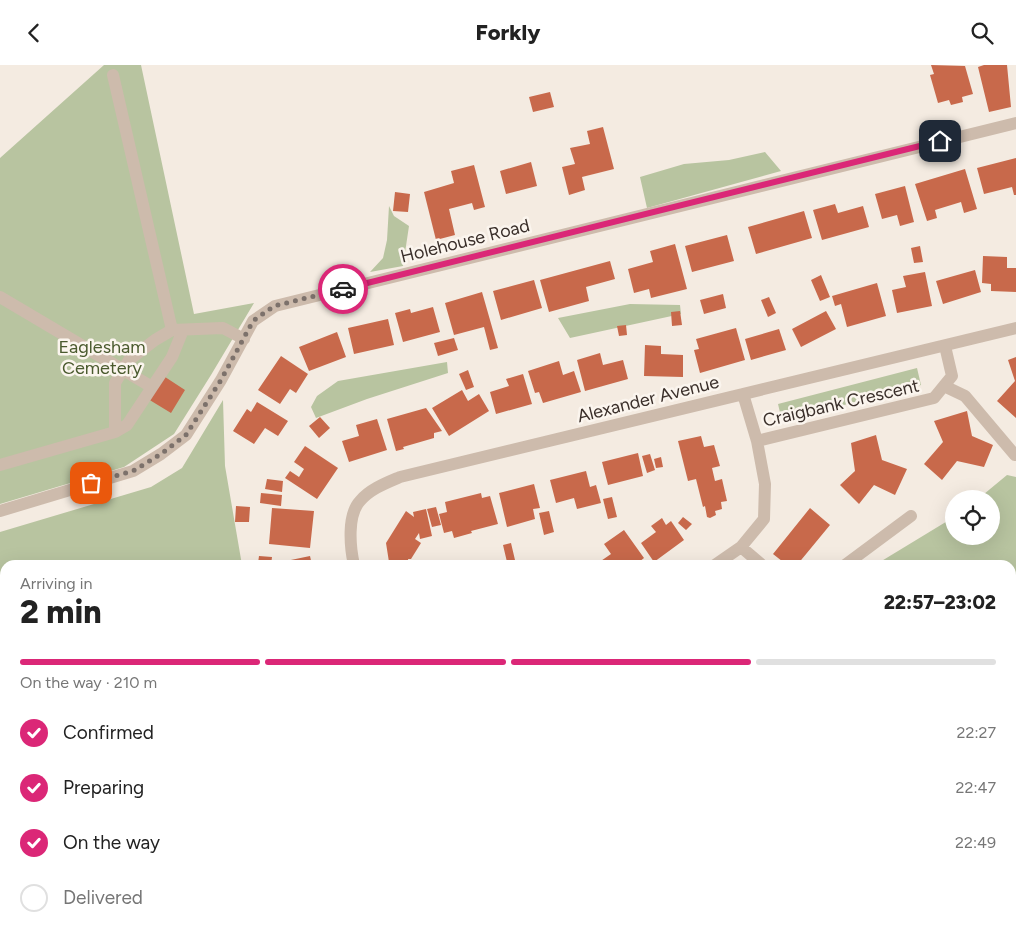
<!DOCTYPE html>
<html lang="en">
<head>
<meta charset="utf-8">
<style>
  :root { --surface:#fff; --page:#f2f2f2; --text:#222; --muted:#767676; --line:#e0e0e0; --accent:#db2777 }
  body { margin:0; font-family:Figtree,sans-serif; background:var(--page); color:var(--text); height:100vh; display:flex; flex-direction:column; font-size:19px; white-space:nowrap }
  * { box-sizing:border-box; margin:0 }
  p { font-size:16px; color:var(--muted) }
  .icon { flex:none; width:28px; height:28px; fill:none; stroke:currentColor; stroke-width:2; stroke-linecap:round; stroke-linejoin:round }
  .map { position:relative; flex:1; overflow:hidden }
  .sheet { position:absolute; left:0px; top:495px; width:1016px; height:375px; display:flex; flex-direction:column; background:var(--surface); border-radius:15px 15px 0 0; box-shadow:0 5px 20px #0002 }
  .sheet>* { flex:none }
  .tools { position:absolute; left:945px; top:425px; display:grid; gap:10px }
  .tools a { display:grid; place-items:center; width:55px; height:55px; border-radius:50%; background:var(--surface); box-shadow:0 5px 20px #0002; font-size:25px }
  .pin { position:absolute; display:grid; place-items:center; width:42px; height:42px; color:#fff; margin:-21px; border-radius:10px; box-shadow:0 2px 8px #0006 }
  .courier { position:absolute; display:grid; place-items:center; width:50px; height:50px; margin:-25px; border:4px solid #db2777; border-radius:50%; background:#fff; color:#222; box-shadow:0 1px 6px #0007 }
  .summary em { font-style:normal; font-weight:800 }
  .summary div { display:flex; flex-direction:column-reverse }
  .summary { display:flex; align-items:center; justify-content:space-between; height:85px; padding:0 20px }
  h1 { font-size:32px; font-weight:800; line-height:38px }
  .bar { display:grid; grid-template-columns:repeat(4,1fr); gap:8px 5px; align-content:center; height:60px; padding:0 20px }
  .bar i { height:6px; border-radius:4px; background:var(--line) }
  .bar .active { background:var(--accent) }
  .bar p { grid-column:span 4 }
  ol { padding:0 20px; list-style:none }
  li { display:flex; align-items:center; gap:15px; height:55px }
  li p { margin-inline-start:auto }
  li .icon { padding:5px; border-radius:50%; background:var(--accent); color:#fff; stroke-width:4 }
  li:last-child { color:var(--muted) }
  li i { width:28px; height:28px; border:2px solid var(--line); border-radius:50% }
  header { display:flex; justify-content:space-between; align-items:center; height:65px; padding:0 20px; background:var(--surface); font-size:22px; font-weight:800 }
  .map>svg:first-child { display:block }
  .green { fill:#b8c4a0 }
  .building { fill:#c8694b }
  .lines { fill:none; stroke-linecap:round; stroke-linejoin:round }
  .minor { stroke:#cdbbac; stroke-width:12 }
  .done { stroke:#7c716b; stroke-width:5; stroke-dasharray:0 9 }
  .route { stroke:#db2777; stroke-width:6 }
  .labels { text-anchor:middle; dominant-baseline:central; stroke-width:5; stroke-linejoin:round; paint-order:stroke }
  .street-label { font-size:18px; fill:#3b302b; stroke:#fbf5ee }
  .park-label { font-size:18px; fill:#4a5a2e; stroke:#fbf5ee }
</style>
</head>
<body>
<header><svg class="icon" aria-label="back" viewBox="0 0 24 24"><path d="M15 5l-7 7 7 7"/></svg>Forkly<svg class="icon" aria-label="search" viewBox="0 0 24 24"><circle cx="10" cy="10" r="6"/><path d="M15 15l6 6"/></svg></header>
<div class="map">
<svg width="1016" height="870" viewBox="0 0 1016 870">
  <rect width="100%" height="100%" fill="#f4ebe1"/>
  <path class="green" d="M104,0H141L194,249L254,238L211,310L174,369L124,402L0,439V93Z
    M765,87L781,106L647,143L640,112L684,99L729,95Z
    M389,141L394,151L409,161L403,201L370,207L383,193L387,175Z
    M630,239L680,240L681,249L570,273L558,253Z
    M447,297L448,308L367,334L316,353L311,342L317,331L338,316Z
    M917,303L921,320L782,356L778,339Z
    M223,335L225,401L242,500H5V865H320L321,870H0V467L151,422L182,403Z
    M1007,410L1016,412V575L1011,576V500H875L954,452V471H991V434H978Z
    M465,865H824L819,870H458Z"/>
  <path class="building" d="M931,0L965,1L973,29L962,32L963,37L951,40L949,35L938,38L930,10L934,9Z
    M984,0H1007L1011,42L989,47L978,2Z
    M550,27L554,42L533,47L529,32Z
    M603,62L614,104L582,112L585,125L569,130L562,102L575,99L570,83L590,79L587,66Z
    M1016,93V130H1014L1012,122L984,129L977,103Z
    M531,97L537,121L506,129L500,106Z
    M474,100L485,142L474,145L472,138L449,144L455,170L436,175L424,127L454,118L451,106Z
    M965,104L977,144L964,148L961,137L935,145L937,153L927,156L915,119Z
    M905,121L914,157L900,161L897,150L882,154L875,129Z
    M395,127L410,129L408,147L393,146Z
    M835,139L838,148L863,141L869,162L822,175L813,145Z
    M804,146L812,173L756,189L748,162Z
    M727,170L734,196L692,207L685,181Z
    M675,179L687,224L651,233L649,224L634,228L628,204L653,197L650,186Z
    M920,181L923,197L914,198L911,183Z
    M983,191L1007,192V203H1016V227L991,226V219L982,218Z
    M610,196L615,214L586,222L589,236L549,247L540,215Z
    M975,205L981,227L943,239L936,216Z
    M925,207L932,241L897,248L892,225L906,222L903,211Z
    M821,210L830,232L820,236L811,215Z
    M534,215L542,243L501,255L493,226Z
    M877,218L886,251L847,262L841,239L835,241L832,231Z
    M482,227L498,283L490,285L484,262L454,270L445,238Z
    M723,229L726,243L704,249L700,235Z
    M769,232L776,248L768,252L761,235Z
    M433,242L440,267L403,277L395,248L410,244L411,248Z
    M680,246L682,260L672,261L671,247Z
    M826,246L836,264L801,282L792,264Z
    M388,254L394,280L354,289L348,263Z
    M626,260L627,270L619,271L617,261Z
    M736,263L745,295L700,308L694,285L699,284L696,274Z
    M779,264L786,285L751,295L745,274Z
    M337,267L346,292L309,306L299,282Z
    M454,273L458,285L438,291L434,278Z
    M645,280L661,281V289L683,290V312L644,311Z
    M600,288L603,300L623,295L628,314L585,326L577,295Z
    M281,291L308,309L296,328L290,324L280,339L258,325Z
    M1016,292V353L997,336L1015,316L1008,295Z
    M559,296L563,310L574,306L581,327L543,338L539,327L535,328L528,306Z
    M468,305L474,322L466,325L459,309Z
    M523,309L532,339L496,349L490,327L509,321L506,314Z
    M162,310L185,325L171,348L148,334Z
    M462,325L468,336L479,329L489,346L449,371L432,343Z
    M257,337L288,356L278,371L265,363L254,379L233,366L247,344L251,347Z
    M426,343L442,366L434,368V373L403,382L404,384L396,386L387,354Z
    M967,346L972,371L993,380L984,402L957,396L942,415L924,399L943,377L934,356Z
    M320,352L330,363L319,373L309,361Z
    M377,354L387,385L349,397L342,376L359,371L356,360Z
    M876,370L882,395L907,404L895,430L874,420L859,439L840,420L855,406L851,378Z
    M701,371L704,382L714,380L720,401L712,403L715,416L722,414L727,436L721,437L722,444L715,446L716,450L710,453L707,452L705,441L703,442L696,414L688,416L678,376Z
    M305,381L338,403L317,434L285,413L290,406L299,412L304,404L294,397Z
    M638,388L643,411L608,420L602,397Z
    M650,389L655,405L647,408L642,391Z
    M661,392L663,402L656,403L654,394Z
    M586,406L590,422L596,420L601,438L577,444L574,433L556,438L550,415Z
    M267,414L283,416L282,427L265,424Z
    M534,419L540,443L533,444L535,454L507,462L499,428Z
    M261,428L282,430L281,441L260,438Z
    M481,428L482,433L490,431L498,459L471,466L472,468L454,473L452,466L444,468L439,449L447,447L445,437Z
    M612,432L617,452L608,454L603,434Z
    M236,441L250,442L249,457H235Z
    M436,442L441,460L432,462L427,444Z
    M272,443L314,446L310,483L269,479Z
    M810,443L830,460L797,500H787L773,489Z
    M426,444L432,471L420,474L419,468L415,474L421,478L411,494H408L409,500H392V497H389L386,478L406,446L414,452L413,447Z
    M549,446L554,467L544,470L539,448Z
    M683,452L692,459L686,465L678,458Z
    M662,453L666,460L671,456L684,475L654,497L641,478L656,467L651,461Z
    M624,465L644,493L639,497L641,500H595L611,489L604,479Z
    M511,478L515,495L507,497L503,480Z
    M259,491L272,492L271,500L258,498Z
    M310,491L312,500H287L286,496Z
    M363,865H415L416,870H364Z"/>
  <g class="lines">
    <path class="minor" d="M113,10L172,265
      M0,232L152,322
      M944,321L965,331L1015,390
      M115,367V318L129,295L155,275L172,265L223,263L244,274
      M757,376L934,333L952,311L945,281
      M0,400L115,367L127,360L172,292L183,265
      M0,446L133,406L161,389L186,370L221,315L253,256L275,241L1016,58
      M741,482L762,500
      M354,500C350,482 347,450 360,436C370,424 386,418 400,412L1016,263
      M715,500L741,482L764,454L765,419L757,376L743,329
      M845,500L911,451"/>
  </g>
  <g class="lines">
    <path class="done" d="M91,418L133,406L161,389L186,370L221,315L253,256L274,241L343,224"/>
    <path class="route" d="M343,224L940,76"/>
  </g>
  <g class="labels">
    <g class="street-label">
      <text transform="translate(465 176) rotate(-14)">Holehouse Road</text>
      <text transform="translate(648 334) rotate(-14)">Alexander Avenue</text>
      <text transform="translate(841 338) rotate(-13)">Craigbank Crescent</text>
    </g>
    <g class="park-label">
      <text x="102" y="282">Eaglesham<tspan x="102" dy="21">Cemetery</tspan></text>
    </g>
  </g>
</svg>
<div class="tools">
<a><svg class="icon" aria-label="locate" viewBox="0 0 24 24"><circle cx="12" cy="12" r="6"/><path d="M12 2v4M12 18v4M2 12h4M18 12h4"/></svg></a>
</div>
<div class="pin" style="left:91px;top:418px;background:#ea580c"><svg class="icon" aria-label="bag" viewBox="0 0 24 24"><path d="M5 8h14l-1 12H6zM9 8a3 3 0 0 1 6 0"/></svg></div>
<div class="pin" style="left:940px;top:76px;background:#1f2937"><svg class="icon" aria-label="home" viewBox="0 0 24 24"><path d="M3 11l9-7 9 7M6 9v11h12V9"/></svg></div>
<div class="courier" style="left:343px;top:224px"><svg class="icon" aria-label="car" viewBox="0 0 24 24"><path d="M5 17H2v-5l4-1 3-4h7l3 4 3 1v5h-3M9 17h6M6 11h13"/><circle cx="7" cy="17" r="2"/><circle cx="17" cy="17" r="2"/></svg></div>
<section class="sheet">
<div class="summary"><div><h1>2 min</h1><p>Arriving in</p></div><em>22:57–23:02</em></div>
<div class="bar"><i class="active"></i><i class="active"></i><i class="active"></i><i></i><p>On the way · 210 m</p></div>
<ol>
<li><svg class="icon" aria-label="check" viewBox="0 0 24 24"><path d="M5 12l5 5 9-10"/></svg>Confirmed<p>22:27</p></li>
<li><svg class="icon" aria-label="check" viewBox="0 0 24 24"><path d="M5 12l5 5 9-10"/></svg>Preparing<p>22:47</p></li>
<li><svg class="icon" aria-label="check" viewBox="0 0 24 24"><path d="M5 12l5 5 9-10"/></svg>On the way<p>22:49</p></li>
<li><i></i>Delivered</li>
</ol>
</section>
</div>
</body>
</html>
